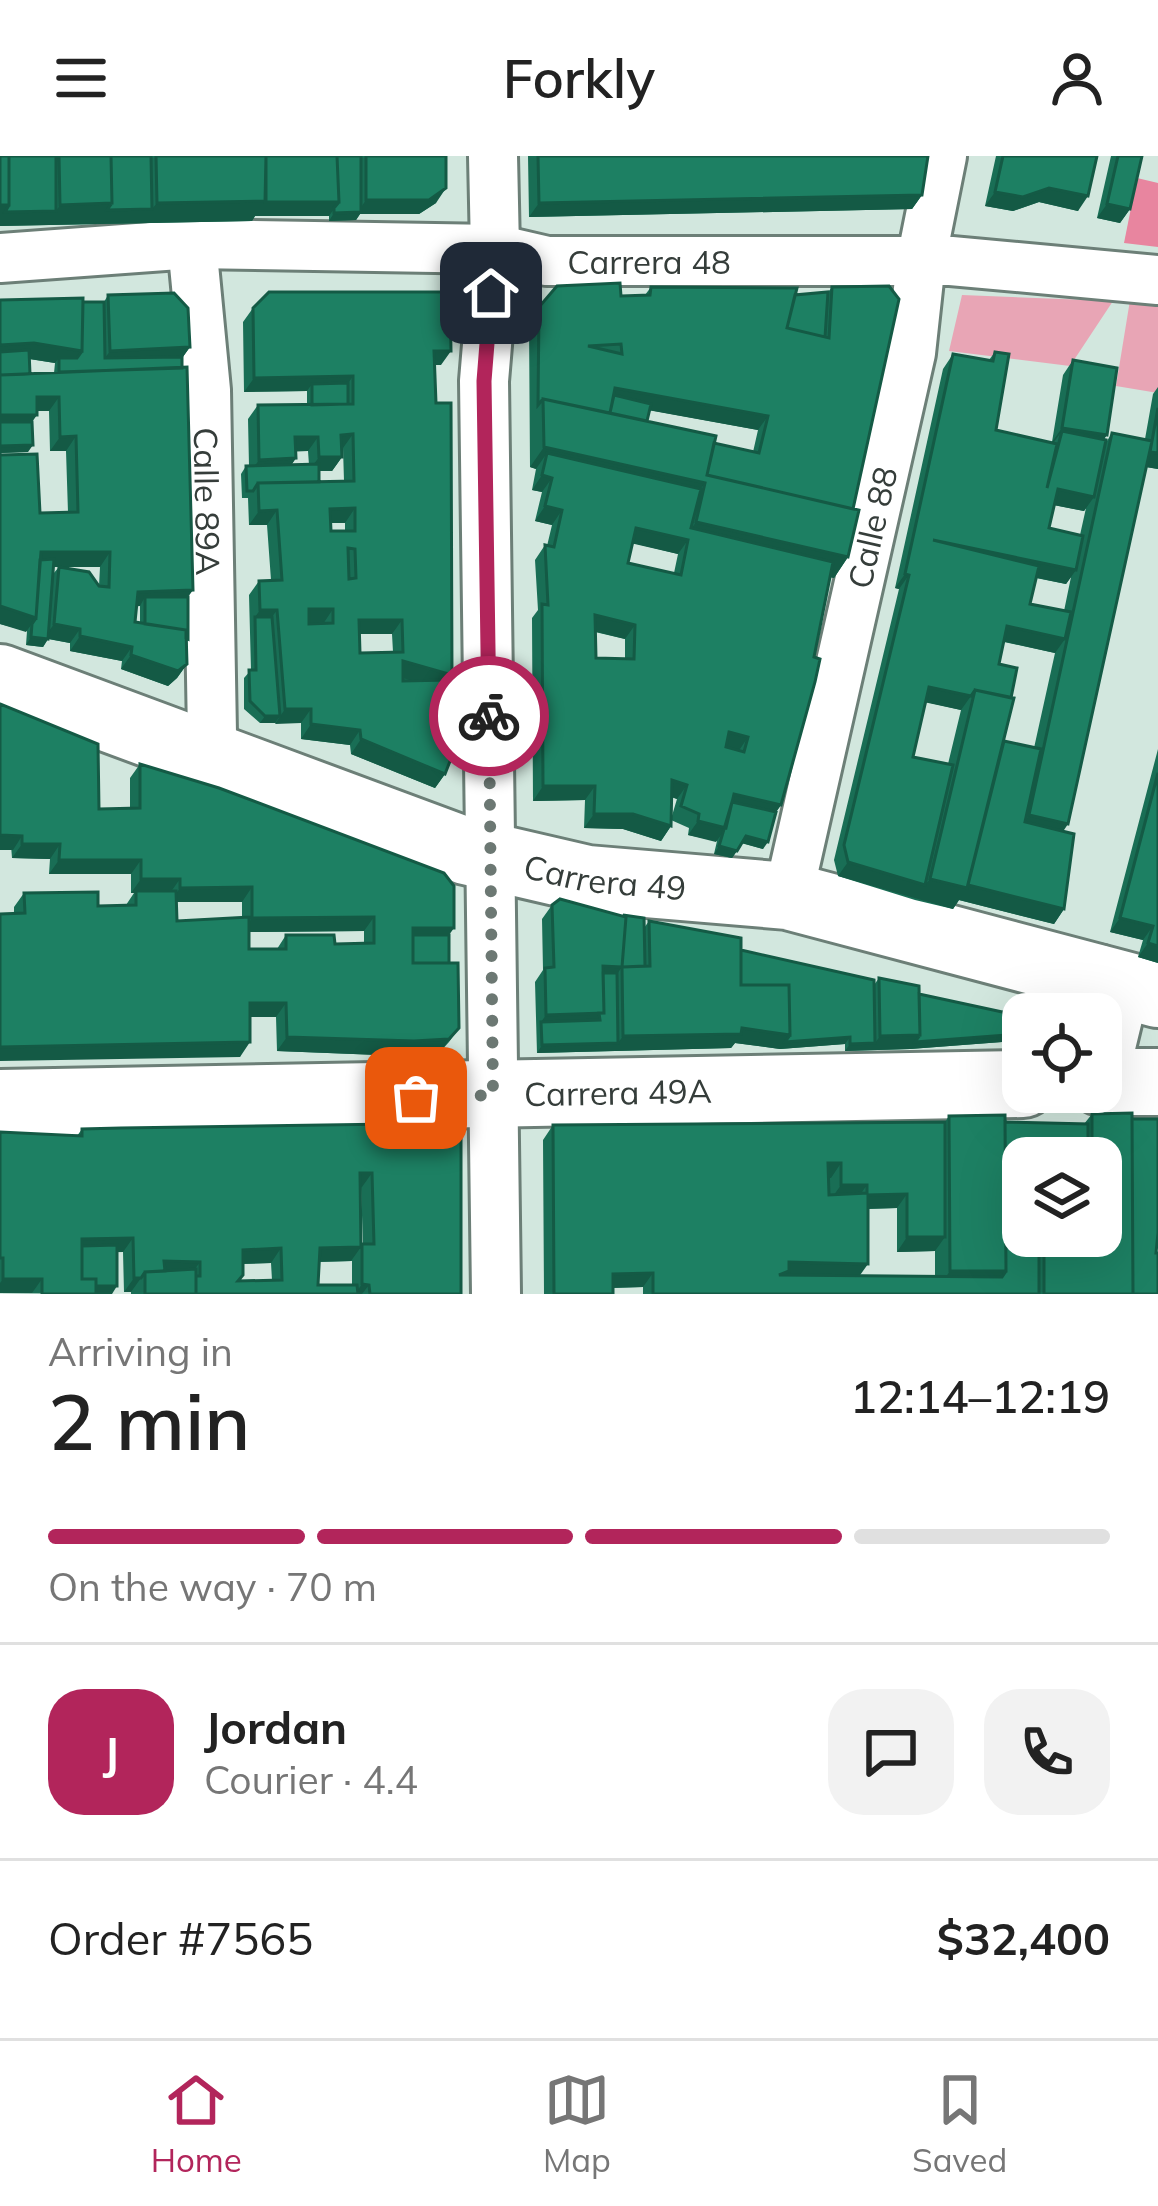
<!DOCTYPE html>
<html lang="en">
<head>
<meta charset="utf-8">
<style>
  :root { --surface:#fff; --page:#f2f2f2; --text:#222; --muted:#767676; --line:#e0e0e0; --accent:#b2255b }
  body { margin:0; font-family:Mulish,sans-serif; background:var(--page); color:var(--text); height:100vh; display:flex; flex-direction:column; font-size:45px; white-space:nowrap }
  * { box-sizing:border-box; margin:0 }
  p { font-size:39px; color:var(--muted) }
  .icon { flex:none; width:66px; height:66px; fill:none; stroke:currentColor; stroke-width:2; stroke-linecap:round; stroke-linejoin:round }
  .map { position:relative; height:1138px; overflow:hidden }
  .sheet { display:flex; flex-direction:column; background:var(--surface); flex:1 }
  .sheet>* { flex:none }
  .controls { position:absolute; left:1002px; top:837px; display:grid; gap:24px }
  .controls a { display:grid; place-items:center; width:120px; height:120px; border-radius:24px; background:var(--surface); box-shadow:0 12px 48px #0002; font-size:60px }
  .pin { position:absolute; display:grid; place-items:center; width:102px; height:102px; color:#fff; margin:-51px; border-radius:24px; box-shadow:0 6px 18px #0006 }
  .courier { position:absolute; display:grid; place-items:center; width:120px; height:120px; margin:-60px; border:9px solid #b2255b; border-radius:50%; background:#fff; color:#222; box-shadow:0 3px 15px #0007 }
  .overview em { font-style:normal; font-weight:600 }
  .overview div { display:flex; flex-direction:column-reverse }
  .overview { display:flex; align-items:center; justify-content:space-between; height:204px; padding:0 48px }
  h1 { font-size:78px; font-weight:600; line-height:90px }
  .bar { display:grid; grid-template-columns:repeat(4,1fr); gap:18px 12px; align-content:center; height:144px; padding:0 48px }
  .bar i { height:15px; border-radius:9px; background:var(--line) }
  .bar .selected { background:var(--accent) }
  .bar p { grid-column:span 4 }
  .line { display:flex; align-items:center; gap:30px; padding:0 48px; border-top:3px solid var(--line) }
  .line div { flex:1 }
  .round { display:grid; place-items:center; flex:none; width:126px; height:126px; border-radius:36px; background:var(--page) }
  header { display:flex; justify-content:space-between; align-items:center; height:156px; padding:0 48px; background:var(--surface); font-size:54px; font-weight:600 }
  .dock { display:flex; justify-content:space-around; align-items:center; height:168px; border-top:3px solid var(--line); background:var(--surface); font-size:33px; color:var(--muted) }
  .dock a { display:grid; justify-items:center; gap:6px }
  .dock .selected { color:var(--accent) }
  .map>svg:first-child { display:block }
  .green { fill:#e8a5b5 }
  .forest { fill:#e8859f }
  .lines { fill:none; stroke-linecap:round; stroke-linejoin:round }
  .street-casing { stroke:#6c7f77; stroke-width:54 }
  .secondary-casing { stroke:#6c7f77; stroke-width:72 }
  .street { stroke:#fff; stroke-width:48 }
  .secondary { stroke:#fff; stroke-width:66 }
  .wall { fill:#196e55; fill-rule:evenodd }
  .shaded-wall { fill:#145a45 }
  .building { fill:#1d8063; stroke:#145a45; stroke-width:3; fill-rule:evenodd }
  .done { stroke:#6c7873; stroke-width:12; stroke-dasharray:0 21.6 }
  .route { stroke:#b2255b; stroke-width:15 }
  .labels { text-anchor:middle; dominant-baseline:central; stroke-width:12; stroke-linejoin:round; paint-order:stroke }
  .street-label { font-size:33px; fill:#353d3a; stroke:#fff }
</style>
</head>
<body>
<header><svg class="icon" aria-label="menu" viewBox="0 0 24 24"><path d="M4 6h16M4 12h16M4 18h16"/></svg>Forkly<svg class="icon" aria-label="person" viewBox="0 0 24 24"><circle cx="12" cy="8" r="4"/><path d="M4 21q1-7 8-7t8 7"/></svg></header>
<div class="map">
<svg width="1158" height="1138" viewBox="0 0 1158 1138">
  <rect width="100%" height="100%" fill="#d2e7de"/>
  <path class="green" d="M1131,138L1158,142V237L1116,230Z
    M962,139L1113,145L1070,210L949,195Z"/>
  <path class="forest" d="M1137,22L1158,27V91L1124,87Z"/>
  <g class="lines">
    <defs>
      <g id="street">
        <path d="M493,0L495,93L484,225L496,1138"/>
        <path id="s1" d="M192,88L206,234L212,578L205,600"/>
        <path id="s2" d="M0,102L192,88L495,93L547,105H951L1158,124"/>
        <path id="s3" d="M788,740L911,197L921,105L942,0"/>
      </g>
      <g id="secondary">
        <path id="s4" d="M0,522L466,695L587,723L788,740L1158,838"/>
        <path d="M1097,822L1109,861L1101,894"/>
        <path d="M1101,926H1158"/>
        <path id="s5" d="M0,947L1023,928"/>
      </g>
    </defs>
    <use href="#street" class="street-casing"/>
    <use href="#secondary" class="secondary-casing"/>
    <use href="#street" class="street"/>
    <use href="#secondary" class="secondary"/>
  </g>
  <path class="wall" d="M0,0H446L436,47L419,58H360L356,64L329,65V60H255L252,65L0,70Z
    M528,0H928L922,39L912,53L529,61Z
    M996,0H1097L1078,55L1039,46L1013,55L985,50Z
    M1111,0H1142L1130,53L1120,67L1097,62Z
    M651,131L795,139L827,138L832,131L853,353L848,401L834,422L830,421L781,649L776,656L763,693L742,687L732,702L714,698L717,685L688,679L689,672L671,664V670L661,685L623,673L584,672L585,644L533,645L532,462L538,454L535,404L545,389L547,390L552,369L535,365L542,336L532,334L536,313L530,311L529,166L539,151L621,140L645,139ZM649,254L758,274L753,296L714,287L647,265ZM633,387L678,398L674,417L628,407ZM595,476L625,483V503L596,502ZM672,641L677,643L671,663Z
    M108,139L190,191L182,202L188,441L187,508L177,522L168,530L121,513L122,505L70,495V487L48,483L43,491L26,489L27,475L0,468V144L104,146ZM29,203L55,207L54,217L30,218ZM37,255H49L50,295H66L68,356L40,357L0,297L28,296L32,266ZM54,411H100L99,430L59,411L53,418ZM137,450H140V467L135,466Z
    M253,152L441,209H435L449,524L445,618L435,632L351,598L350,589L301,583V567H260L244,553V522L251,514L249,439L259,425L271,424L267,369H249L248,342H242L241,318L246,310H249L248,263L258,249H307V235L244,236L243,166ZM343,292L344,325L319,326V315H332L342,301ZM296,295H308L309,309H291L296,302ZM330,367H345V375H331ZM359,478H392L393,496L360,497Z
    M995,196L996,274L1052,286L1063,219L1073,204L1107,279L1103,283L1105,288L1112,277L1145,283L1153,238L1158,231V313L1146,311L1063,675L1064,753L1054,768L959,744L953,753L915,744L838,720L834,704L899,433L895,432L943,213L953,198L989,204ZM1054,349L1084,355L1086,352L1080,379L1049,372ZM1071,421L1064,455L1030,448L1036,422L1066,428ZM1004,486L1055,497L1034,592L1004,585L999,508ZM926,546L961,554L948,608L913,601Z
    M0,548L99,653L130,652V622L140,608L449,779V807L459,872L449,886L439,897L404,900L277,895L276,861H250L240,901L14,758V751L24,737L98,750L126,749L134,737H131V718H49L50,703L12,702ZM176,746H242V762L177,765ZM364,775V788H335L286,779L277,793H249V776Z
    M1158,593V807L1138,801L1143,784L1110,776Z
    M552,749L644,772L649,765L741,794L874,829L879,822L919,838L1002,886L910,893L845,895V888L780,893L735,887L731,892L537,897L535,826L543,814L542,763Z
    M1092,958L1132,963L1156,1092L1158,1138H643V1131L613,1132V1138H544L543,984L553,969L945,966L949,960L1005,966L1084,968ZM1023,1002H1101V1080H1077V1090H1044L1039,1097ZM897,1052V1096L935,1095V1122L859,1121L868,1053Z
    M461,967V1138H131V1136H124L123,1096H117L112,1138L0,1137V976L77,980L82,973ZM361,1031L363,1088H361ZM352,1105V1129H318L319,1106ZM271,1107L272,1124L239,1125L243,1108Z"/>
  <path class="shaded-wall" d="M446,32L436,47L419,58H360L356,64L329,65L334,57H357L366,44Z
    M1049,32L1088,40L1078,55L1039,46L1013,55L985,50L995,36Z
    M922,39L912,53L529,61L539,47Z
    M266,45L339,46L329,60H255L252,65L97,68L107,54L152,53L157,47Z
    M112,47L97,68L0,70V49L56,55L60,49Z
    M1107,48L1130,53L1120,67L1097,62Z
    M34,187L82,195L72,209L59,202L55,207L24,202L0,203V189Z
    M190,191L180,205L100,209L110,195Z
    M434,195H451L441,209H424Z
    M353,220L343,235L312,228L307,235L244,236L254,222Z
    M615,232L768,260L758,274L609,247Z
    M37,241H59L49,255H27Z
    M0,259H37L27,273H0Z
    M1062,272L1107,279L1097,293L1062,275L1054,286H1052Z
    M353,278L343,292L331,293L341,279Z
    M76,280L66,295H50L60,281Z
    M295,281H318L308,295L285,296Z
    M33,289L28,296L0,297V290Z
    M544,291L705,327L691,347L547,297L536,313L530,311Z
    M1150,296L1158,297V313L1140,310Z
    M319,301H342L332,315H309Z
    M296,302L286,317L249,318L259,304Z
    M542,319L552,322L542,336L532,334Z
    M1058,333L1094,341L1084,355L1048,348Z
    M545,350L562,354L552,369L535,365Z
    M355,352L345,367H320L330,353Z
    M277,354L267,369H249L259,355Z
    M696,366L848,401L834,422L688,388V384L678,398L626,386L636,372L684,383Z
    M933,384L1076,414L1066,428L923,398Z
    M41,396H110L100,411H36Z
    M905,418L909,419L899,433L895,432Z
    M193,434L183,448L145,441L140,450L128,451L138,436Z
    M0,450L36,462L26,476L0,468Z
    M309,453H333L323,468H299Z
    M260,454H277L267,468L255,461Z
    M595,459L635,469L625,483L585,473Z
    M359,464H402L392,478H349Z
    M54,468L80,473L70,487L44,482Z
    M1007,470L1065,483L1055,497L997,484Z
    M80,480L132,491L122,505L70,495Z
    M31,481L48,483L43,491L26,489Z
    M131,499L187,508L177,522L168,530L121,513Z
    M403,505L452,519L442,534L393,519Z
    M929,531L971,540L961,554L919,545Z
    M285,553H311L301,567L275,568Z
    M265,560H280L275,567H260Z
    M311,568L360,574L350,589L301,583Z
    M729,576L748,581L738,596L719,591Z
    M361,583L445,618L435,632L351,598Z
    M672,624L687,629L677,643L662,638Z
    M543,630H595L585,644L533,645Z
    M734,638L781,649L771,663L729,645Z
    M594,658H633L671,670L661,685L623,673L584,672Z
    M1029,659L1068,668L1054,689L1015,680Z
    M698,665L726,672L716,686L688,679Z
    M0,679L22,680L13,694H0Z
    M746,680L768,686L763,693L741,687Z
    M22,688H60L50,703L12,702Z
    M719,690L737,695L732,702L714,698Z
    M59,704H141L131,718H49Z
    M848,706L925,729L930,723L965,729L1064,753L1054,768L959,744L953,753L838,720Z
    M141,723H180L170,737H131Z
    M252,731L242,746H170L180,732Z
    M374,761L364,775L242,776L252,762Z
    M1120,762L1153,770L1143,784L1110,776Z
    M413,772H454L444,786L408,779Z
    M1148,787L1158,790V807L1138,801Z
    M603,810L622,811L612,825H599Z
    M250,847H286L276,861H240Z
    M604,857L594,871L541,866L546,859Z
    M459,872L439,897L404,900L277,895L287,881Z
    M742,872L790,879L780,893L735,887L731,892L537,897L542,889L618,887L623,880Z
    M920,879H1007L1002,886L910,893L845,895L850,888L875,887L880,880Z
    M850,881L845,888L780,893L785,886Z
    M250,886L240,901L0,905V891Z
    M828,1007H841L831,1022H818Z
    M360,1017H372L362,1031L350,1032Z
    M841,1029H867L857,1043H831Z
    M907,1038L897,1052L858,1053L868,1039Z
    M907,1081H945L935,1095L897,1096Z
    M133,1082L123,1096L78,1097L82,1083Z
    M361,1091L351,1105L310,1106L320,1092Z
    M281,1092L271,1107L233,1108L243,1094Z
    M164,1105L200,1106L190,1120H154Z
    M789,1106L868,1108L858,1122L769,1134Z
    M950,1115H1006L992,1136H935Z
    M653,1117L643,1131L603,1132L613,1118Z
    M134,1122H141L131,1136H124Z
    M3,1123H42L32,1137H0V1127Z
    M362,1128L369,1129L362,1138H355Z
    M78,1130H117L112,1138H72Z"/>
  <path class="building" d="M0,0H9V49H0Z
    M9,0H56V55L5,56L9,49Z
    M59,0H111L112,47L60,49Z
    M111,0H151L152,53L107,54L112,47Z
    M156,0H266V45L157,47Z
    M266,0H337L339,46H265Z
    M337,0H361V56L334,57V52L339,46Z
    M366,0H446V32L429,44H366Z
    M538,0H928L922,39L539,47Z
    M1003,0H1097L1088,40L1049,32L1023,41L995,36Z
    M1118,0H1142L1130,53L1107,48Z
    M620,127L621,140L650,139L651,131L797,132L787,172L829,182L832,131L889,130L899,143L853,353L707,319L714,287L759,297L768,260L615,232L610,257L543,243L538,249L539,151L557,130ZM621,188L622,198L588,190Z
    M269,136H450L451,195H434L436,247H451L452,519L403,505V525L450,524L452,600L445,618L361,583L360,574L311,568V553H285L277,454H260L259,425L282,424L277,354L259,355L258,327L354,325L353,278L341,279L342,301H319L318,281H295L296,302L259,304L258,249L353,248V220L254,222L253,152ZM355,352V375H331L330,353ZM348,392L355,393L356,422L349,423ZM309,453H333V467L309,468ZM359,464H402L403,496L360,497Z
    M828,136L825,181L787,172L795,139Z
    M174,137L188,152L190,191L110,195L108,139Z
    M83,142L82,195L34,187L0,189V144Z
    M83,146H104L105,202L182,201V212L59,216V202H77L82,195Z
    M29,194L30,218L0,219V196Z
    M995,196L1009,198L996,274L1057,288L1047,332L1062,275L1106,284L1094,341L1058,333L1049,372L1083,380L1076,414L933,384L1039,410L1030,448L1071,456L1065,483L1007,470L999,508L1017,512L1011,542L975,534L971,540L929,531L913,601L953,609L925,729L848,706L844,689L909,419L905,418L953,198L993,205Z
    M1073,204L1117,212L1107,279L1062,272Z
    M187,211L193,434L138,436L135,466L186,474L187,508L178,515L131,499L132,491L80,480V473L54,468L59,411L89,416L99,430L109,431L110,396H41L36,462L0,450V285V299L37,298L40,357L78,356L76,280L60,281L59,241H37V259H0V219Z
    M348,227V248L312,249V228Z
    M614,239L651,248L647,265L610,257Z
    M543,243L716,280L707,319L859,354L848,401L696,366L705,327L544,291Z
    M1158,252V297L1150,296Z
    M0,266H32L33,289L0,290Z
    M1112,277L1152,285L1068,668L1029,659Z
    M547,297L701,333L691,372L833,406L814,501L820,503L815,526L781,649L734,638L726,672L698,665L699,658L681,650L687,629L672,624L671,670L633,658H594L595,630H543L542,448L548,449L545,389L554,391L562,354L545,350L552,322L542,319ZM636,372L688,384L681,419L628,407ZM595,459L635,469L634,503L596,502ZM729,576L748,581L744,596L726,591Z
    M319,308V326L258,327L253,335H247L246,310Z
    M54,403L48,483L31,481L32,468L36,462L40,404Z
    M145,441H188V483L186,482V474L145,468Z
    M255,461H272L280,560H265L250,545L249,514H256Z
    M975,534L1014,542L967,732L930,723Z
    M0,548L98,588L99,653L140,652V608L219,632L444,717L454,730V772H413V807H458L459,872L449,883L414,885L287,881L286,847H250V886L0,891V758L25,757L24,737L98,736V750L136,749V735H176L177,765L249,761V793H286V779H334L335,788L374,787V761L252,762V731L180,732V723H141V704H59L60,688H22V680L0,679Z
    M1004,585L1041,593L1025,666L1074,678L1064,753L968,729Z
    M1158,617V790L1148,787L1153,770L1120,762Z
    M732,646L776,656L768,686L746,680L737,695L719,690Z
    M560,743L626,761L622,811L603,810L604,857L546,859L545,812L554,811L552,749Z
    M623,759L644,762L645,810L622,811L626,761Z
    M649,765L741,782V829H789L790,879L742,872L741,878L623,880L622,811L650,810Z
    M413,779H449V807H413Z
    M741,794L874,824L875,887L850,888V881L785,886L790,879L789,829H741Z
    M603,817H617L618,887L542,889L541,866L600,864L599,857H604Z
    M879,822L919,830L920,879L880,880Z
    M919,838L1007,857V879L915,886L920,879Z
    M1132,957L1133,1138H1044V1090H1092V1080H1101V1002H1092V958Z
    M1005,959L1006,1115H950L949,960Z
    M1132,963H1158V1077L1156,1097H1158V1138H1133Z
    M945,966V1081H907V1038L868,1039V1108L789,1106V1115L779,1119L1002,1121L1006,1115L1005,966L1088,968V1002H1023V1080H1039V1138H653V1117L613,1118V1138H554L553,969ZM828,1007H841V1029H867V1037L829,1039Z
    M461,967V1138H370L369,1129L362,1128V1088H374L372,1017H360L361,1091L320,1092L318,1129H357L358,1138H196V1120H200V1106L164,1105L165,1115L145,1116L141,1122H134L133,1082L82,1083V1123H96V1138H42V1123H3V1102H0V976L82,980V973L121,972ZM281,1092L282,1124L238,1125L243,1119V1094Z
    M117,1089V1130H96V1123H82V1090Z
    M196,1113V1138H145V1116Z"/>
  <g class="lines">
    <path class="done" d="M416,942L493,939L489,560"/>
    <path class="route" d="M489,560L484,225L491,137"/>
  </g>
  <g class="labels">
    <g class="street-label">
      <text stroke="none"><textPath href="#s2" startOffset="651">Carrera 48</textPath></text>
      <text stroke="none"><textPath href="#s1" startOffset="258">Calle 89A</textPath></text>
      <text stroke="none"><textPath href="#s3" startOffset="378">Calle 88</textPath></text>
      <text stroke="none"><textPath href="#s4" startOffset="639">Carrera 49</textPath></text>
      <text stroke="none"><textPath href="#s5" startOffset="618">Carrera 49A</textPath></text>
    </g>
  </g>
</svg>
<div class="controls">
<a><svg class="icon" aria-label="locate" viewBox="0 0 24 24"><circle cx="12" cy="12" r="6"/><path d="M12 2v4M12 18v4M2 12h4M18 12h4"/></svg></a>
<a><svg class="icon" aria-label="layers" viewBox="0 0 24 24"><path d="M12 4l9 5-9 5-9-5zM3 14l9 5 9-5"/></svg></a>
</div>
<div class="pin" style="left:416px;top:942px;background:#ea580c"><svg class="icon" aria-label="bag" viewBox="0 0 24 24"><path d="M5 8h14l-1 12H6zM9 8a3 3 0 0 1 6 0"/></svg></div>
<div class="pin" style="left:491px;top:137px;background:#1f2937"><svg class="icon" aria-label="home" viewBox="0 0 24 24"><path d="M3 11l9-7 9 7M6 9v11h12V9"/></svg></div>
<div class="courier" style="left:489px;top:560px"><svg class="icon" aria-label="bike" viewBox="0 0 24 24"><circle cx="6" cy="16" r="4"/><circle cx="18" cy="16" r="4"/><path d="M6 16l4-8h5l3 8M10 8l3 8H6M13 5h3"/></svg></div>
</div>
<section class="sheet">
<div class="overview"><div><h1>2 min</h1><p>Arriving in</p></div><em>12:14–12:19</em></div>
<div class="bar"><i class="selected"></i><i class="selected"></i><i class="selected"></i><i></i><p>On the way · 70 m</p></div>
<div class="line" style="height:216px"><b class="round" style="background:var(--accent);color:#fff">J</b><div><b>Jordan</b><p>Courier · 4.4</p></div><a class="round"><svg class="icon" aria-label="chat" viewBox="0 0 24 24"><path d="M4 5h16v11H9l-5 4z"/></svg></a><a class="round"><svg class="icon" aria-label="phone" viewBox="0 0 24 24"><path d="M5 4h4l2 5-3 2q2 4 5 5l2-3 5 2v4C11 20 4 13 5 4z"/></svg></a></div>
<div class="line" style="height:156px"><div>Order #7565</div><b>$32,400</b></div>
</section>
<nav class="dock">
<a class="selected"><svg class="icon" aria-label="home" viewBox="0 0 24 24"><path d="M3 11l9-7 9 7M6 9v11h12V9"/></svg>Home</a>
<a><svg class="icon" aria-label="map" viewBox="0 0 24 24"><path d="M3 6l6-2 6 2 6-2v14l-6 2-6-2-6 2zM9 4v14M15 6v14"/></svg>Map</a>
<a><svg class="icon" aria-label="saved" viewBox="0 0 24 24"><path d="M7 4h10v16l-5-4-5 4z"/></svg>Saved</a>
</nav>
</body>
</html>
